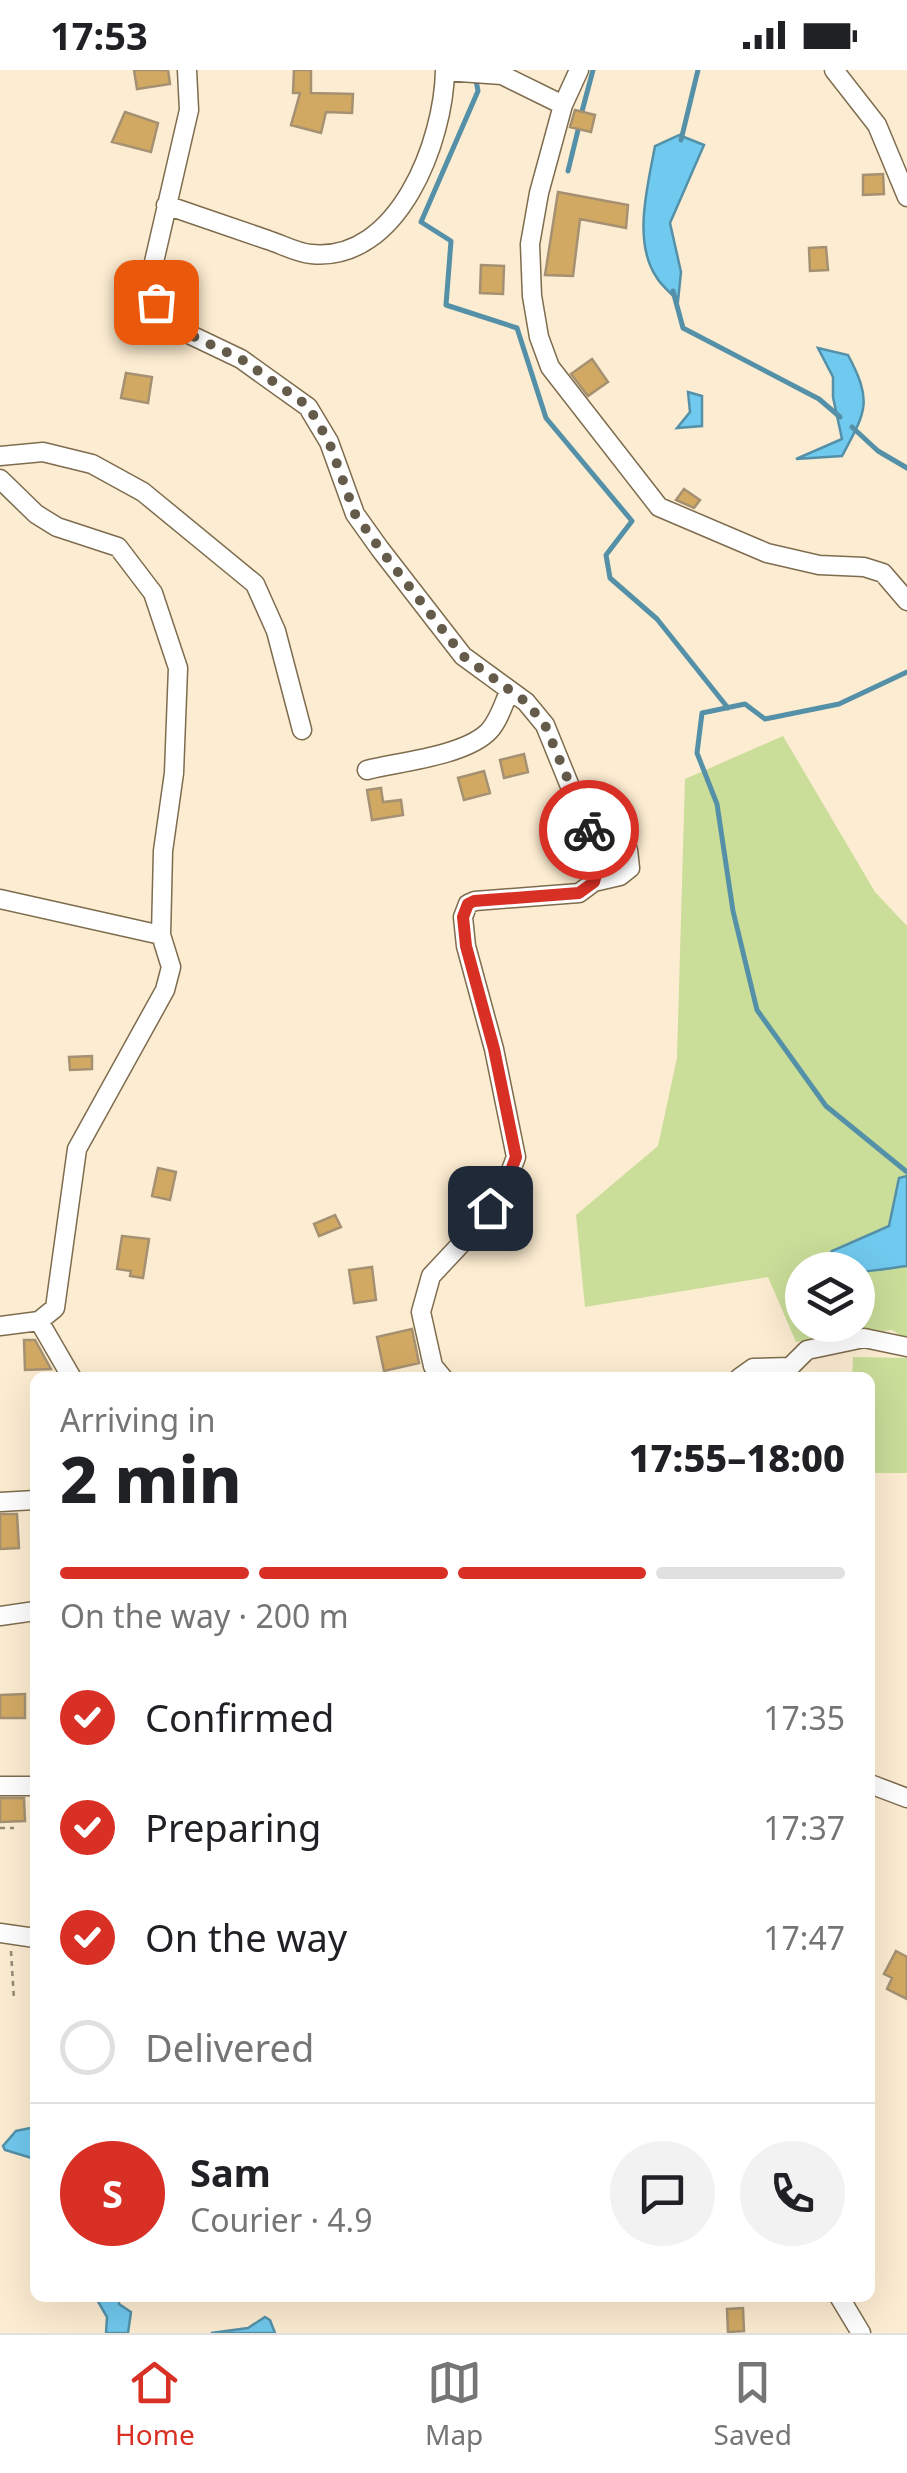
<!DOCTYPE html>
<html lang="en">
<head>
<meta charset="utf-8">
<style>
  :root { --surface:#fff; --page:#f2f2f2; --text:#202124; --muted:#757577; --line:#e0e0e0; --accent:#d93025 }
  body { margin:0; font-family:"Noto Sans",sans-serif; background:var(--page); color:var(--text); height:100vh; display:flex; flex-direction:column; font-size:38px; white-space:nowrap }
  * { box-sizing:border-box; margin:0 }
  p { font-size:32px; color:var(--muted) }
  .icon { flex:none; width:55px; height:55px; fill:none; stroke:currentColor; stroke-width:2; stroke-linecap:round; stroke-linejoin:round }
  .map { position:relative; flex:1; overflow:hidden }
  .panel { position:absolute; left:30px; top:1302px; width:845px; height:930px; display:flex; flex-direction:column; background:var(--surface); border-radius:15px; box-shadow:0 10px 40px #0002 }
  .panel>* { flex:none }
  .fabs { position:absolute; left:785px; top:1182px; display:grid; gap:20px }
  .fabs a { display:grid; place-items:center; width:90px; height:90px; border-radius:50%; background:var(--surface); box-shadow:0 10px 40px #0002; font-size:50px }
  .pin { position:absolute; display:grid; place-items:center; width:85px; height:85px; color:#fff; margin:-42px; border-radius:20px; box-shadow:0 5px 15px #0006 }
  .courier { position:absolute; display:grid; place-items:center; width:100px; height:100px; margin:-50px; border:8px solid #d93025; border-radius:50%; background:#fff; color:#222; box-shadow:0 2px 12px #0007 }
  .overview em { font-style:normal; font-weight:800 }
  .overview div { display:flex; flex-direction:column-reverse }
  .overview { display:flex; align-items:center; justify-content:space-between; height:170px; padding:0 30px }
  h1 { font-size:65px; font-weight:800; line-height:75px }
  .bar { display:grid; grid-template-columns:repeat(4,1fr); gap:15px 10px; align-content:center; height:120px; padding:0 30px }
  .bar i { height:12px; border-radius:8px; background:var(--line) }
  .bar .on { background:var(--accent) }
  .bar p { grid-column:span 4 }
  .line { display:flex; align-items:center; gap:25px; padding:0 30px; border-top:2px solid var(--line) }
  .line div { flex:1 }
  .round { display:grid; place-items:center; flex:none; width:105px; height:105px; border-radius:52px; background:var(--page) }
  ol { padding:0 30px; list-style:none }
  li { display:flex; align-items:center; gap:30px; height:110px }
  li p { margin-inline-start:auto }
  li .icon { padding:10px; border-radius:50%; background:var(--accent); color:#fff; stroke-width:4 }
  li:last-child { color:var(--muted) }
  li i { width:55px; height:55px; border:5px solid var(--line); border-radius:50% }
  .status { display:flex; justify-content:space-between; align-items:center; height:70px; padding:0 50px; background:var(--surface); direction:ltr }
  .status svg { height:28px; fill:currentColor }
  .dock { display:flex; justify-content:space-around; align-items:center; height:140px; border-top:2px solid var(--line); background:var(--surface); font-size:28px; color:var(--muted) }
  .dock a { display:grid; justify-items:center; gap:5px }
  .dock .on { color:var(--accent) }
  .map>svg:first-child { display:block }
  .green { fill:#cadd99 }
  .water { fill:#70c9ee; stroke:#5491a8; stroke-width:2.5 }
  .lines { fill:none; stroke-linecap:round; stroke-linejoin:round }
  .stream { stroke:#5491a8; stroke-width:5 }
  .building { fill:#d2a963; stroke:#a59172; stroke-width:2.5 }
  .minor-casing { stroke:#7e6c4e; stroke-width:21 }
  .path { stroke:#958976; stroke-width:2.5; stroke-dasharray:5 5; stroke-linecap:butt }
  .minor { stroke:#fff; stroke-width:18 }
  .done { stroke:#655b4b; stroke-width:10; stroke-dasharray:0 18 }
  .route { stroke:#d93025; stroke-width:12 }
</style>
</head>
<body>
<div class="status"><b>17:53</b><svg viewBox="0 0 49 12"><path d="M0 12V9h3v3zM5 12V6h3v6zM10 12V3h3v9zM15 12V0h3v12zM26 1h20v11H26zM47 4h2v5h-2z"/></svg></div>
<div class="map">
<svg width="907" height="2263" viewBox="0 0 907 2263">
  <rect width="100%" height="100%" fill="#fcecd1"/>
  <path class="green" d="M783,666L875,822L907,856V1106L899,1108L889,1156L832,1181L821,1195L830,1200H802V1255H858V1202L907,1196V1270L892,1260L796,1272L768,1207L585,1237L576,1145L658,1076L677,988L685,709Z
    M853,1287L907,1288V1403H870V1308L852,1307Z"/>
  <path class="water" d="M679,65L704,75L670,153L681,202L678,231C671,223 662,216 657,208C632,172 648,115 655,76Z
    M818,278L848,285C873,332 866,341 842,386L796,389L842,369L833,327V307Z
    M688,322L702,326V356L677,358L690,342Z
    M907,1106V1196C880,1199 845,1208 821,1195L832,1181L889,1156L899,1108Z
    M35,2057V2089L5,2080L3,2076L16,2061Z
    M96,2228H119V2234L131,2242L128,2263H106L107,2247Z
    M265,2247L270,2250L275,2263H211L248,2258Z"/>
  <g class="lines">
    <path class="stream" d="M476,10L478,21L421,152L451,171L446,235L517,258L546,348L632,451L606,485L610,508L657,549L728,638
      M581,45L593,0
      M681,70L698,0
      M568,101L579,56
      M673,221L683,258L819,329L840,347
      M852,357L878,381L907,398
      M907,602L839,634L765,649L745,634L702,643L697,683L717,734L733,841L757,940L826,1036L907,1102"/>
  </g>
  <path class="building" d="M134,0H168L170,14L137,19Z
    M294,0H311V23L353,24L352,43L326,42L321,63L291,55L300,23H293Z
    M575,40L595,45L591,62L570,57Z
    M125,42L158,53L151,82L112,72Z
    M883,104L884,124L863,125V105Z
    M558,122L628,135L626,158L580,149L573,206L545,205Z
    M826,177L828,200L810,201L809,178Z
    M481,195L504,196L503,224L480,223Z
    M592,289L608,312L588,326L571,304Z
    M126,303L152,307L148,333L121,328Z
    M684,419L700,430L694,438L676,430Z
    M524,684L528,702L504,708L500,690Z
    M484,701L490,723L464,730L458,708Z
    M381,718L383,732L401,730L403,745L372,750L367,720Z
    M92,986V999L70,1000L69,987Z
    M158,1098L176,1102L170,1130L152,1126Z
    M335,1145L341,1157L319,1166L314,1154Z
    M122,1166L149,1169L143,1208L130,1206L131,1201L117,1199Z
    M372,1197L376,1230L354,1233L349,1200Z
    M412,1259L419,1293L384,1301L377,1267Z
    M24,1270H35L51,1299L25,1300Z
    M0,1444H17L19,1478L0,1479Z
    M25,1624V1648H0V1625Z
    M0,1728H24L25,1751L0,1752Z
    M896,1881L907,1887V1929L887,1919L892,1908L884,1904Z
    M743,2238L744,2261L728,2262L727,2239Z"/>
  <g class="lines">
    <defs>
      <path id="minor" d="M187,0L189,40L154,192V218L162,247L174,257L241,289L308,337L329,372L355,444L380,479L463,586L526,632L545,655L600,790L594,812L579,823L475,831L468,834L463,847L466,876L494,979L516,1087L505,1116L475,1159L431,1206L421,1242L433,1296L443,1308
        M579,0L563,35L539,123L530,174L532,226L539,267L550,297L659,437L767,483L819,495L864,497L883,503L907,531
        M834,0L877,55L907,127
        M445,1L502,5L563,35
        M166,135C200,147 234,158 268,170C281,174 297,183 311,184C399,193 444,70 445,0
        M0,386L43,382L92,394L143,422L255,514L276,561L302,660
        M0,409L36,444L57,457L118,477L153,523L178,598L174,703L163,781L161,865L171,897L165,920L77,1079L55,1238L39,1251L0,1256
        M367,700C399,692 462,686 487,663C498,653 503,635 509,622
        M594,812L620,806L630,798L628,780
        M0,829L161,865
        M39,1251L72,1308
        M739,1308L753,1298L790,1297L807,1280L864,1268L907,1277
        M0,1432L35,1430
        M0,1546L35,1541
        M870,1714L907,1728
        M0,1716H35
        M0,1863L35,1868
        M840,2228L861,2263"/>
    </defs>
    <use href="#minor" class="minor-casing"/>
    <path class="path" d="M0,1758H14
      M11,1881L14,1930"/>
    <use href="#minor" class="minor"/>
  </g>
  <g class="lines">
    <path class="done" d="M156,232L162,246L174,257L241,289L308,336L329,372L355,444L380,479L463,586L526,632L545,655L589,760"/>
    <path class="route" d="M490,1138L505,1116L516,1087L494,979L466,876L463,847L468,834L474,831L579,823L594,812L600,790L589,760"/>
  </g>
</svg>
<div class="fabs">
<a><svg class="icon" aria-label="layers" viewBox="0 0 24 24"><path d="M12 4l9 5-9 5-9-5zM3 14l9 5 9-5"/></svg></a>
</div>
<div class="pin" style="left:156px;top:232px;background:#ea580c"><svg class="icon" aria-label="bag" viewBox="0 0 24 24"><path d="M5 8h14l-1 12H6zM9 8a3 3 0 0 1 6 0"/></svg></div>
<div class="pin" style="left:490px;top:1138px;background:#1f2937"><svg class="icon" aria-label="home" viewBox="0 0 24 24"><path d="M3 11l9-7 9 7M6 9v11h12V9"/></svg></div>
<div class="courier" style="left:589px;top:760px"><svg class="icon" aria-label="bike" viewBox="0 0 24 24"><circle cx="6" cy="16" r="4"/><circle cx="18" cy="16" r="4"/><path d="M6 16l4-8h5l3 8M10 8l3 8H6M13 5h3"/></svg></div>
<section class="panel">
<div class="overview"><div><h1>2 min</h1><p>Arriving in</p></div><em>17:55–18:00</em></div>
<div class="bar"><i class="on"></i><i class="on"></i><i class="on"></i><i></i><p>On the way · 200 m</p></div>
<ol>
<li><svg class="icon" aria-label="check" viewBox="0 0 24 24"><path d="M5 12l5 5 9-10"/></svg>Confirmed<p>17:35</p></li>
<li><svg class="icon" aria-label="check" viewBox="0 0 24 24"><path d="M5 12l5 5 9-10"/></svg>Preparing<p>17:37</p></li>
<li><svg class="icon" aria-label="check" viewBox="0 0 24 24"><path d="M5 12l5 5 9-10"/></svg>On the way<p>17:47</p></li>
<li><i></i>Delivered</li>
</ol>
<div class="line" style="height:180px"><b class="round" style="background:var(--accent);color:#fff">S</b><div><b>Sam</b><p>Courier · 4.9</p></div><a class="round"><svg class="icon" aria-label="chat" viewBox="0 0 24 24"><path d="M4 5h16v11H9l-5 4z"/></svg></a><a class="round"><svg class="icon" aria-label="phone" viewBox="0 0 24 24"><path d="M5 4h4l2 5-3 2q2 4 5 5l2-3 5 2v4C11 20 4 13 5 4z"/></svg></a></div>
</section>
</div>
<nav class="dock">
<a class="on"><svg class="icon" aria-label="home" viewBox="0 0 24 24"><path d="M3 11l9-7 9 7M6 9v11h12V9"/></svg>Home</a>
<a><svg class="icon" aria-label="map" viewBox="0 0 24 24"><path d="M3 6l6-2 6 2 6-2v14l-6 2-6-2-6 2zM9 4v14M15 6v14"/></svg>Map</a>
<a><svg class="icon" aria-label="saved" viewBox="0 0 24 24"><path d="M7 4h10v16l-5-4-5 4z"/></svg>Saved</a>
</nav>
</body>
</html>
